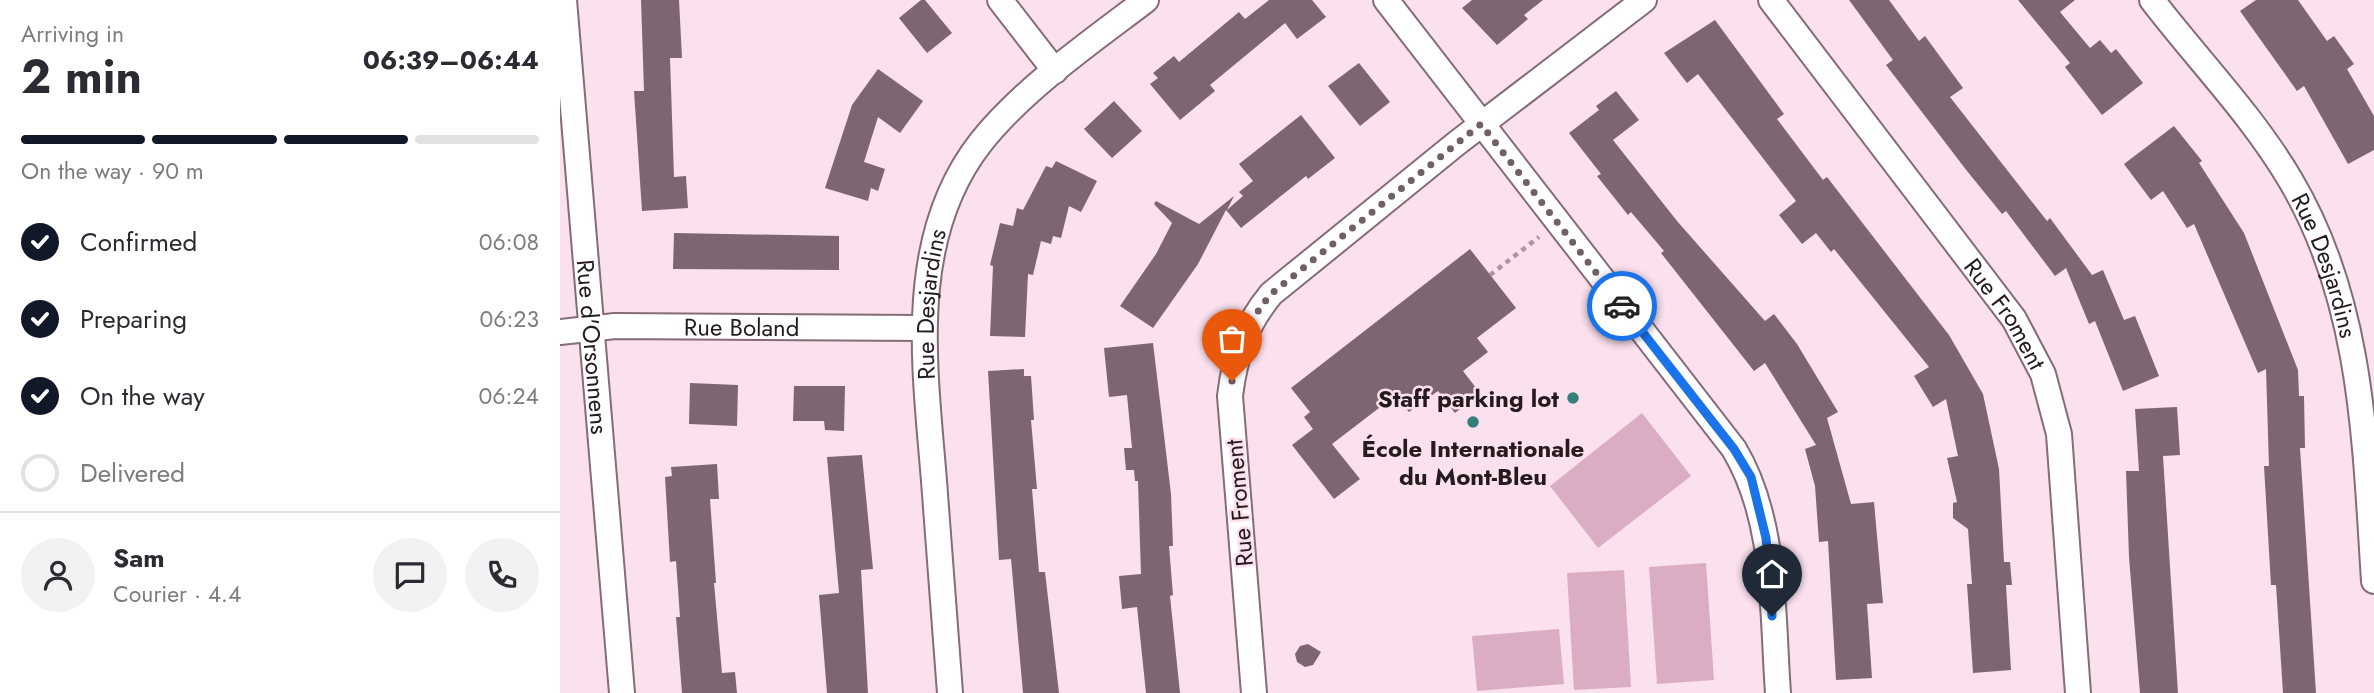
<!DOCTYPE html>
<html lang="en">
<head>
<meta charset="utf-8">
<style>
  :root { --surface:#fff; --page:#f2f2f3; --text:#2b2b33; --muted:#7c7c81; --line:#e1e1e2; --accent:#111827 }
  body { margin:0; font-family:Jost,sans-serif; background:var(--page); color:var(--text); height:100vh; display:flex; flex-direction:column; font-size:26px; white-space:nowrap }
  * { box-sizing:border-box; margin:0 }
  p { font-size:23px; color:var(--muted) }
  .icon { flex:none; width:38px; height:38px; fill:none; stroke:currentColor; stroke-width:2; stroke-linecap:round; stroke-linejoin:round }
  .map { position:relative; flex:1; overflow:hidden }
  .side { display:flex; flex-direction:column; background:var(--surface); width:560px }
  .side>* { flex:none }
  .pin { position:absolute; display:grid; place-items:center; width:60px; height:60px; color:#fff; margin:-72px -30px; border-radius:50% 50% 50% 0; rotate:-45deg; box-shadow:0 0 7px #0007 }
  .pin .icon { rotate:45deg }
  .courier { position:absolute; display:grid; place-items:center; width:70px; height:70px; margin:-35px; border:5px solid #1a73e8; border-radius:50%; background:#fff; color:#222; box-shadow:0 2px 9px #0007 }
  .headline em { font-style:normal; font-weight:700 }
  .headline div { display:flex; flex-direction:column-reverse }
  .headline { display:flex; align-items:center; justify-content:space-between; height:119px; padding:0 21px }
  h1 { font-size:46px; font-weight:700; line-height:52px }
  .bar { display:grid; grid-template-columns:repeat(4,1fr); gap:10px 7px; align-content:center; height:84px; padding:0 21px }
  .bar i { height:9px; border-radius:5px; background:var(--line) }
  .bar .active { background:var(--accent) }
  .bar p { grid-column:span 4 }
  .line { display:flex; align-items:center; gap:18px; padding:0 21px; border-top:2px solid var(--line) }
  .line div { flex:1 }
  .round { display:grid; place-items:center; flex:none; width:74px; height:74px; border-radius:37px; background:var(--page) }
  ol { padding:0 21px; list-style:none }
  li { display:flex; align-items:center; gap:21px; height:77px }
  li p { margin-inline-start:auto }
  li .icon { padding:7px; border-radius:50%; background:var(--accent); color:#fff; stroke-width:4 }
  li:last-child { color:var(--muted) }
  li i { width:38px; height:38px; border:4px solid var(--line); border-radius:50% }
  main { display:flex; flex:1; min-height:0 }
  .map>svg:first-child { display:block }
  .green { fill:#dbadc4 }
  .building { fill:#7d6571 }
  .lines { fill:none; stroke-linecap:round; stroke-linejoin:round }
  .minor-casing { stroke:#846c78; stroke-width:28 }
  .path { stroke:#ab96a0; stroke-width:4.5; stroke-dasharray:5 5; stroke-linecap:butt }
  .minor { stroke:#fff; stroke-width:24 }
  .done { stroke:#6f5f67; stroke-width:7; stroke-dasharray:0 12.6 }
  .route { stroke:#1a73e8; stroke-width:9 }
  .poi-dot { fill:#367e79; stroke:#fbe0ed; stroke-width:2.5 }
  .labels { text-anchor:middle; dominant-baseline:central; stroke-width:5; stroke-linejoin:round; paint-order:stroke }
  .street-label { font-size:24px; fill:#241a1f; stroke:#fbe0ed }
  .poi-label { font-size:24px; font-weight:bold; fill:#241a1f; stroke:#fbe0ed; text-anchor:end }
</style>
</head>
<body>
<main>
<section class="side">
<div class="headline"><div><h1>2 min</h1><p>Arriving in</p></div><em>06:39–06:44</em></div>
<div class="bar"><i class="active"></i><i class="active"></i><i class="active"></i><i></i><p>On the way · 90 m</p></div>
<ol>
<li><svg class="icon" aria-label="check" viewBox="0 0 24 24"><path d="M5 12l5 5 9-10"/></svg>Confirmed<p>06:08</p></li>
<li><svg class="icon" aria-label="check" viewBox="0 0 24 24"><path d="M5 12l5 5 9-10"/></svg>Preparing<p>06:23</p></li>
<li><svg class="icon" aria-label="check" viewBox="0 0 24 24"><path d="M5 12l5 5 9-10"/></svg>On the way<p>06:24</p></li>
<li><i></i>Delivered</li>
</ol>
<div class="line" style="height:126px"><a class="round"><svg class="icon" aria-label="person" viewBox="0 0 24 24"><circle cx="12" cy="8" r="4"/><path d="M4 21q1-7 8-7t8 7"/></svg></a><div><b>Sam</b><p>Courier · 4.4</p></div><a class="round"><svg class="icon" aria-label="chat" viewBox="0 0 24 24"><path d="M4 5h16v11H9l-5 4z"/></svg></a><a class="round"><svg class="icon" aria-label="phone" viewBox="0 0 24 24"><path d="M5 4h4l2 5-3 2q2 4 5 5l2-3 5 2v4C11 20 4 13 5 4z"/></svg></a></div>
</section>
<div class="map">
<svg width="1814" height="693" viewBox="0 0 1814 693">
  <rect width="100%" height="100%" fill="#fbe0ed"/>
  <path class="green" d="M1082,413L1131,476L1038,548L990,486Z
    M1146,563L1154,680L1097,684L1089,567Z
    M1064,570L1071,687L1014,690L1007,573Z
    M999,629L1004,684L917,691L912,636Z"/>
  <path class="building" d="M81,0H119L122,58H110L114,177L126,176L128,208L82,211L74,91H84Z
    M361,0H365L392,33L367,53L339,18Z
    M709,0H752L766,17L737,39L725,23L650,85L655,91L620,120L590,84L598,78L593,73L614,56L619,62L679,12L685,19Z
    M912,0H983L964,15L968,19L937,45L902,8Z
    M1289,0H1329L1359,41L1365,36L1403,88L1390,97L1487,221L1490,218L1532,275L1543,270L1564,320L1575,316L1599,376L1563,391L1535,321L1529,324L1506,268L1495,276L1446,211L1442,214L1407,171L1326,65L1333,60Z
    M1458,0H1515L1500,12L1530,48L1540,40L1551,53L1556,49L1583,83L1542,115L1505,67L1510,63Z
    M1696,0H1738L1767,41L1774,36L1794,64L1787,69L1814,116V150L1788,164L1744,86L1737,91L1680,11Z
    M1155,20L1224,114L1217,119L1263,180L1267,177L1389,335L1423,394L1439,469L1444,562H1450L1452,585H1446L1451,670L1413,673L1407,584H1412L1408,529L1393,518V503L1397,502L1387,458L1398,456L1386,399L1373,407L1354,376L1369,367L1274,249L1271,252L1256,233L1242,244L1219,215L1236,201L1138,74L1127,83L1104,53Z
    M799,63L830,102L800,126L768,86Z
    M318,69L363,101L340,133L318,117L304,162L325,169L318,191L311,188L308,201L265,188L292,105Z
    M1056,91L1079,120L1053,140L1117,221L1205,321L1214,314L1237,344L1278,412L1267,418L1291,504L1314,502L1323,603L1307,604L1312,678L1276,680L1268,541L1259,542L1255,486L1245,449L1256,445L1205,363L1194,371L1101,253L1104,251L1071,212L1068,215L1037,176L1041,174L1009,133L1039,110L1036,106Z
    M554,101L582,131L552,158L524,129Z
    M741,115L775,158L748,179L746,176L681,228L666,210L638,264L593,328L560,306L596,254L612,223L594,204L596,201L639,224L674,196L667,210L683,196L679,192L693,181L679,164Z
    M1614,126L1642,161L1639,163L1684,233L1738,370L1739,396H1744L1745,448H1740L1756,693H1723L1716,585H1711L1704,466H1709L1706,369L1698,373L1634,224L1627,228L1603,191L1591,200L1564,164Z
    M496,161L537,181L521,212L509,206L501,238L493,236L491,244L481,241L473,275L468,274L465,337L430,336L433,266L430,265L440,223L453,226L457,208L463,210L486,166L492,168Z
    M114,233L279,236V270L113,269Z
    M910,249L956,308L917,338L928,352L903,371L920,393L895,413L878,391L849,412L836,395L772,444L800,479L774,499L732,445L753,429L744,417L750,412L731,388Z
    M593,343L611,494L613,546H609L613,595L610,596L620,693H586L577,607L562,609L559,576L581,574L578,481H575L574,470H566L564,448H572L567,395L549,397L544,348Z
    M464,369V376H471L474,420H471L477,489H472L479,572H485L499,693H463L451,559L439,560L428,371Z
    M130,383L178,385L177,426L129,424Z
    M234,386H285L284,431L265,430L264,421H233Z
    M1617,407L1620,455L1603,456L1618,693H1580L1569,557L1566,471H1579L1575,409Z
    M302,455L313,569L301,570L308,693H267L259,595L279,593L267,457Z
    M157,464L159,499H150L156,583H154L162,673L175,672L177,693H122L116,617H120L116,561L110,562L105,477L112,476L111,467Z
    M748,644L761,652L753,665L745,667L737,662L735,654L740,646Z"/>
  <g class="lines">
    <defs>
      <g id="minor">
        <path id="s1" d="M4,0L62,693"/>
        <path d="M440,0L495,71"/>
        <path d="M826,0L1174,449C1217,521 1212,612 1218,693"/>
        <path id="s2" d="M1211,0L1454,319L1483,374L1499,434L1518,693"/>
        <path id="s3" d="M1592,0C1638,60 1693,116 1731,181C1803,303 1805,443 1814,581"/>
        <path id="s4" d="M0,332L55,326L362,328"/>
        <path id="s5" d="M390,693C385,622 379,552 374,481C365,368 345,239 421,142C464,88 531,42 586,0"/>
        <path d="M694,693L670,396C675,355 685,326 711,294L897,143L1084,0"/>
      </g>
    </defs>
    <use href="#minor" class="minor-casing"/>
    <path class="path" d="M930,275L979,237"/>
    <use href="#minor" class="minor"/>
  </g>
  <g class="lines">
    <path class="done" d="M672,381C676,346 689,321 711,294L921,124L1062,306"/>
    <path class="route" d="M1062,306L1174,449L1191,477L1206,538L1212,616"/>
  </g>
  <g class="poi-dot">
    <circle cx="1013" cy="398" r="7"/>
    <circle cx="913" cy="422" r="7"/>
  </g>
  <g class="labels">
    <g class="street-label">
      <text stroke="none"><textPath href="#s3" startOffset="320">Rue Desjardins</textPath></text>
      <text stroke="none"><textPath href="#s5" startOffset="390">Rue Desjardins</textPath></text>
      <text stroke="none"><textPath href="#s2" startOffset="392">Rue Froment</textPath></text>
      <text stroke="none"><textPath href="#s4" startOffset="182">Rue Boland</textPath></text>
      <text stroke="none"><textPath href="#s1" startOffset="348">Rue d'Orsonnens</textPath></text>
      <text transform="translate(679 503) rotate(-95)">Rue Froment</text>
    </g>
    <g class="poi-label">
      <text x="999" y="398">Staff parking lot</text>
      <text x="913" y="448" text-anchor="middle">École Internationale<tspan x="913" dy="28">du Mont-Bleu</tspan></text>
    </g>
  </g>
</svg>
<div class="pin" style="left:672px;top:381px;background:#ea580c"><svg class="icon" aria-label="bag" viewBox="0 0 24 24"><path d="M5 8h14l-1 12H6zM9 8a3 3 0 0 1 6 0"/></svg></div>
<div class="pin" style="left:1212px;top:616px;background:#1f2937"><svg class="icon" aria-label="home" viewBox="0 0 24 24"><path d="M3 11l9-7 9 7M6 9v11h12V9"/></svg></div>
<div class="courier" style="left:1062px;top:306px"><svg class="icon" aria-label="car" viewBox="0 0 24 24"><path d="M5 17H2v-5l4-1 3-4h7l3 4 3 1v5h-3M9 17h6M6 11h13"/><circle cx="7" cy="17" r="2"/><circle cx="17" cy="17" r="2"/></svg></div>
</div>
</main>
</body>
</html>
